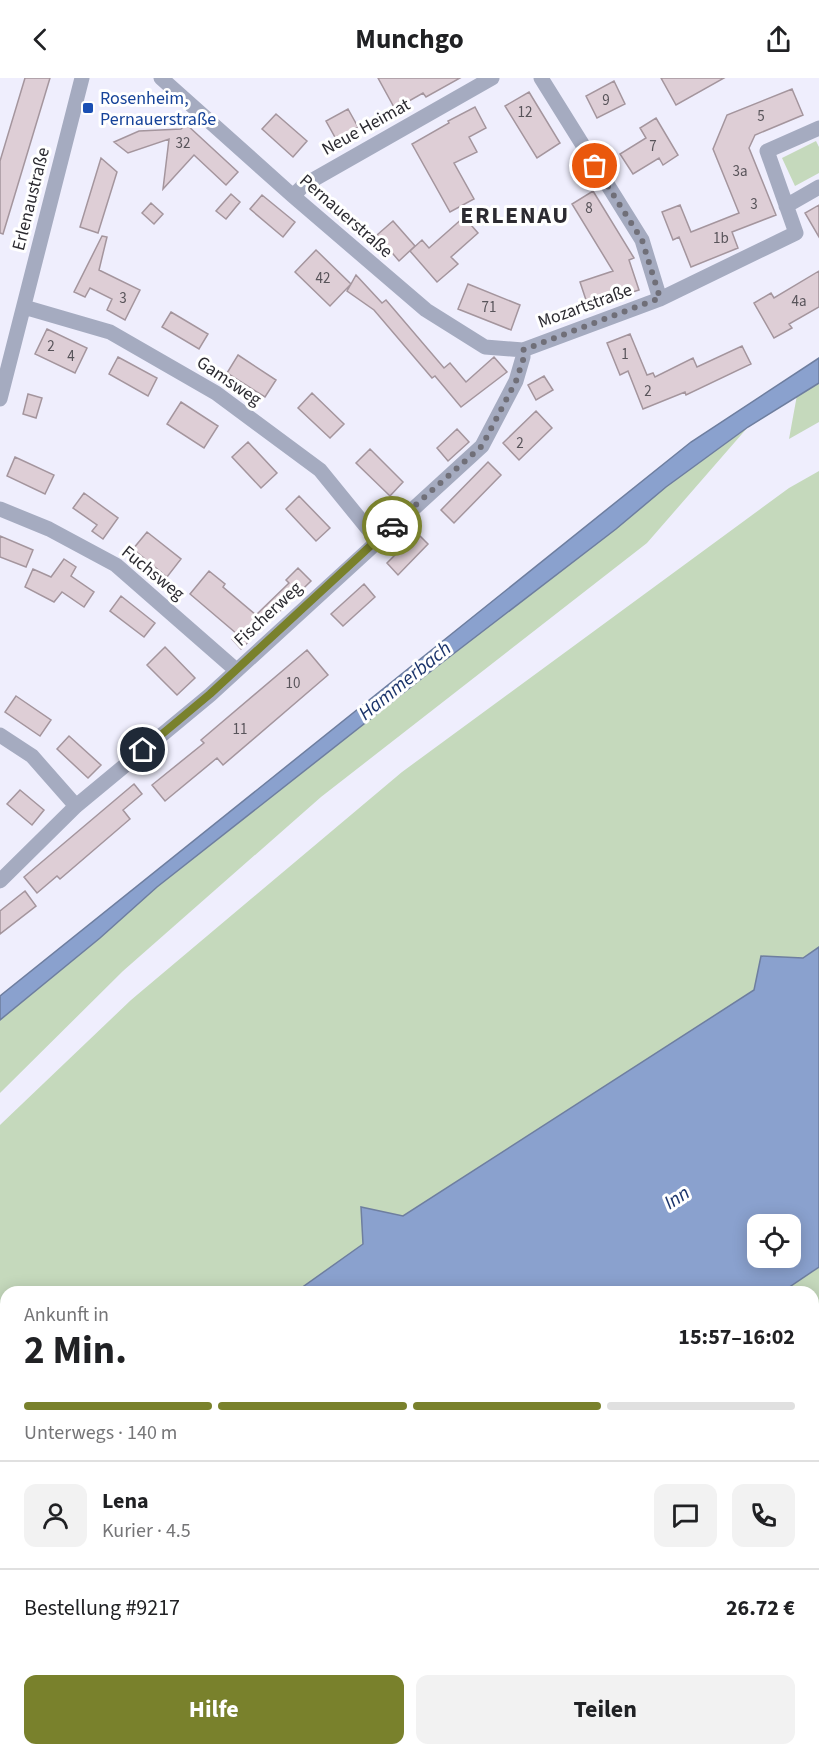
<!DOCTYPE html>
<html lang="de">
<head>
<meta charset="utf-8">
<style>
  :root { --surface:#fff; --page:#f2f2f2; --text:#202124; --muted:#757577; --line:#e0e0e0; --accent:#79812c }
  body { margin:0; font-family:"Source Sans 3",sans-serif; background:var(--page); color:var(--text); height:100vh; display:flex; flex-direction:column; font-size:22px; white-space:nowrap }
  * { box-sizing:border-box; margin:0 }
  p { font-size:20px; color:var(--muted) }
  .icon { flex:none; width:33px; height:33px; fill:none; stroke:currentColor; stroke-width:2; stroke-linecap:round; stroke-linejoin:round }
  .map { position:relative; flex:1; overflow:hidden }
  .panel { position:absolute; left:0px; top:1208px; width:819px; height:470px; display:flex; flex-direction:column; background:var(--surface); border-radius:18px 18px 0 0; box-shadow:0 3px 15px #0003 }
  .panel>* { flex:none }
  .controls { position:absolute; left:747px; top:1136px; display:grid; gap:12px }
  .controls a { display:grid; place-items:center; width:54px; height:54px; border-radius:12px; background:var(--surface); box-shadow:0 3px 15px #0003; font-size:30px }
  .pin { position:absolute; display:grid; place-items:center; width:51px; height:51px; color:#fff; margin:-26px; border:3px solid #fff; border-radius:50%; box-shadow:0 2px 6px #0007 }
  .courier { position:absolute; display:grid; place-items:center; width:60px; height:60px; margin:-30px; border:4px solid #79812c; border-radius:50%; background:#fff; color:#222; box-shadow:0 2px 8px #0007 }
  .overview em { font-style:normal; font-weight:700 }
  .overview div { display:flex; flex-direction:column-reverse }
  .overview { display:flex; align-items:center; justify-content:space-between; height:102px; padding:0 24px }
  h1 { font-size:39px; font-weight:700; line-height:45px }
  .bar { display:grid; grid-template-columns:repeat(4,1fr); gap:9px 6px; align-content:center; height:72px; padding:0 24px }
  .bar i { height:8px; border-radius:4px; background:var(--line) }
  .bar .on { background:var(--accent) }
  .bar p { grid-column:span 4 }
  .line { display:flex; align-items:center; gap:15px; padding:0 24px; border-top:2px solid var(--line) }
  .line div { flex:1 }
  .round { display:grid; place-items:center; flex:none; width:63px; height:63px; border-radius:12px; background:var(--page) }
  .action { display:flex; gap:12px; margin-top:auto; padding:12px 24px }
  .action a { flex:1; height:69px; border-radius:12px; background:var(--accent); color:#fff; font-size:24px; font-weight:700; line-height:69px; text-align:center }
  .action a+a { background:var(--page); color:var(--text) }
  header { display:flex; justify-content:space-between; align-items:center; height:78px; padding:0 24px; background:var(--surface); font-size:27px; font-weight:700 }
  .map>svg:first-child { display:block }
  .green { fill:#c5d9bc }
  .water { fill:#8aa1ce; stroke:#6e7e9f; stroke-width:1.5; fill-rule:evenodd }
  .building { fill:#deced6; stroke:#a4959d; stroke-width:1.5 }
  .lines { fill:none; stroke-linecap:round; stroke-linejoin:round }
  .street { stroke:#a5abc0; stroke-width:15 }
  .done { stroke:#706f78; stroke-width:6; stroke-dasharray:0 10.8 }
  .route { stroke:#79812c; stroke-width:8 }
  .transit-dot { fill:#1a4fb4; stroke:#fff; stroke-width:2 }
  .labels { text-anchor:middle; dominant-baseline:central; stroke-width:6; stroke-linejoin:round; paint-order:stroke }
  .number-label { font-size:15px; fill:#58545a }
  .transit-label { font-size:18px; fill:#164399; stroke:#fff; text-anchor:start }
  .street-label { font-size:18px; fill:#2c2b31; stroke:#fff }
  .water-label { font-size:20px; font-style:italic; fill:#1b346b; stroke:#fff }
  .district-label { font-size:24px; font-weight:bold; letter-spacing:1.5px; fill:#2c2b31; stroke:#fff }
</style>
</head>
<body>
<header><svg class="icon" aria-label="back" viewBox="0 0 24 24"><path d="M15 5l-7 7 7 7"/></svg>Munchgo<svg class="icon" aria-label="share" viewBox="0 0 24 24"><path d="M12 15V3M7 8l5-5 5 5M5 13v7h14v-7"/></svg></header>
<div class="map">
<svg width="819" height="1676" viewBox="0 0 819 1676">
  <rect width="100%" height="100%" fill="#efeefd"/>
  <path class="green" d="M816,63L819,69V95L795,108L782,80Z
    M819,305V344L789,361L797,317Z
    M748,349L647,465L321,719L123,893L0,1015V942L100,860L157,809L435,590L616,451L666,409Z
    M819,393V869L803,880L761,878L754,912L403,1138L297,1213L6,1214V1413L0,1417V1047L131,922L402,694L789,410Z
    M819,1189V1361L813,1364V1214H782Z
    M819,1382V1626L813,1629V1384Z
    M110,1671H196L188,1676H103Z
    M230,1671H712L700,1676H222Z"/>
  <path class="water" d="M819,280V305L748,349L666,409L616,451L435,590L157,809L100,860L0,942V918L691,364Z
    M819,869V1189L782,1214L297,1213L363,1166L361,1129L403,1138L754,912L761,878L803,880ZM758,1146H790V1179H758Z
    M6,1413V1671H110L103,1676H0V1417Z"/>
  <path class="building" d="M25,0H50L3,156L0,155V83Z
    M378,0H460L426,19L423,15L395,31Z
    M661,0H724L676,27Z
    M614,3L625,26L597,40L586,18Z
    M792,11L803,37L755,57L749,70L776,137L732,154L738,170L691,189L679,159L673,162L662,134L680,127L691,154L739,135L713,71L727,37Z
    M529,14L560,65L537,80L505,28Z
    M475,29L486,50L469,59L477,74L454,85L474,121L450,134L412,66L449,45L448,43Z
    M348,31L358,49L336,61L326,43Z
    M276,36L307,63L293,79L262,51Z
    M656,40L678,77L663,87L659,80L633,96L620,76L646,60L640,50Z
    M186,46L238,94L226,107L194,77L163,111L169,61L128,75L114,64L139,53L181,51Z
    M101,80L117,94L98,155L80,149Z
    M593,113L634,180L629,182L639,212L588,228L580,204L613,193L572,126Z
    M231,116L240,124L226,141L216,133Z
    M262,117L295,144L283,159L250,131Z
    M151,125L163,136L154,146L142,135Z
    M819,127V159L805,135Z
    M464,139L478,155L451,179L458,186L437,204L410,173L422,162L429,170Z
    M393,143L415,168L399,183L377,157Z
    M102,158L107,159L99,192L140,212L125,242L107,232L112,221L90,210L85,219L74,214Z
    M316,172L351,206L356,197L382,225L386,222L444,290L450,285L466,304L494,279L507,294L461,329L435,298L432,300L374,232L347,213L351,206L330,228L295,194Z
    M819,193V229L789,246L792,250L774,260L754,225L771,215L774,220Z
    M468,206L520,227L511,252L458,231Z
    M171,234L208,256L199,271L162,249Z
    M47,251L87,270L75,295L35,276Z
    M630,256L647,297L653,295L655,299L693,280L697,289L742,268L751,286L686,317L685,314L643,331L628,293L620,297L607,265Z
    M238,277L276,302L265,319L227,295Z
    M118,279L157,300L148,318L109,296Z
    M544,298L553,312L536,322L528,307Z
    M312,315L344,346L330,360L298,330Z
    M28,316L42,320L36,340L23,336Z
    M181,324L218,348L204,370L167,346Z
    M536,333L552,350L519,382L503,365Z
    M457,351L469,364L448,383L437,370Z
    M248,364L277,395L261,410L232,379Z
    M370,371L403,404L390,418L356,385Z
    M15,379L54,397L45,416L7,398Z
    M488,384L501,397L454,445L441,432Z
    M84,415L118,440L103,461L92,453L97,447L73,430Z
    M299,418L330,450L316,463L286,431Z
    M147,454L181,481L167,499L133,471Z
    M417,455L428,466L398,497L387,485Z
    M0,458L33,472L26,489L0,479Z
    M64,481L76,489L71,498L94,514L84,529L62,514L54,524L25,509L33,491L51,499Z
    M298,490L311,503L241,571L232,561L237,556L190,516L209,493L225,506L223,509L256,537L289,505L286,502Z
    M364,506L375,519L343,548L331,536Z
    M121,518L155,545L144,559L110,533Z
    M165,569L195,600L177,617L147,587Z
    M307,572L328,597L223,687L217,680L165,723L152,707L204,665L201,662Z
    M16,618L51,642L40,658L5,634Z
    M69,658L101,687L88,700L57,671Z
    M134,706L142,716L123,732L130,741L60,801L57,798L37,815L24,799Z
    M20,712L44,732L32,747L7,726Z
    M25,813L36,828L0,856V833Z"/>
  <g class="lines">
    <path class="street" d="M161,0L293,118L426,232L485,269L523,272L660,221L796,155L767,73L819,50
      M541,0L642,162L660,221
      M293,118L304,107L492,0
      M786,128L819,109
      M24,229L110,254L216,315L320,392L377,462
      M0,321L82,0
      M0,431L49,451L116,487L236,592
      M0,657L32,678L76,728
      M0,803L76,728L210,617L482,368L516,303L523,279V272"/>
  </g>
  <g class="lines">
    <path class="done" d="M392,448L482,368L516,303L524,279L523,272L660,220L642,162L595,88"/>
    <path class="route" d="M143,672L210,616L392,448"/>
  </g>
  <rect class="transit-dot" x="82" y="24" width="12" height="12" rx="3"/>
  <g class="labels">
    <g class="number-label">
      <text x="606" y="22">9</text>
      <text x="525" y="34">12</text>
      <text x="761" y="38">5</text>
      <text x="183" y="65">32</text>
      <text x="653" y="68">7</text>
      <text x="740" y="93">3a</text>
      <text x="754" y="126">3</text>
      <text x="589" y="130">8</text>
      <text x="721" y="160">1b</text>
      <text x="323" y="200">42</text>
      <text x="123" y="220">3</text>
      <text x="799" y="223">4a</text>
      <text x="489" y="229">71</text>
      <text x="51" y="268">2</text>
      <text x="625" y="276">1</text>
      <text x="71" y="278">4</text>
      <text x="648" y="313">2</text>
      <text x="520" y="365">2</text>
      <text x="293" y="605">10</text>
      <text x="240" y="651">11</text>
    </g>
    <g class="transit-label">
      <text x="100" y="20">Rosenheim,<tspan x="100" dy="21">Pernauerstraße</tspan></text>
    </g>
    <g class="street-label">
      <text transform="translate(366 49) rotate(-29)">Neue Heimat</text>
      <text transform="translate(31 121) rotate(-76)">Erlenaustraße</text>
      <text transform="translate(346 138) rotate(41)">Pernauerstraße</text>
      <text transform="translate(585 228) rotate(-20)">Mozartstraße</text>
      <text transform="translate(229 303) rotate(34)">Gamsweg</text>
      <text transform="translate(153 495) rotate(39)">Fuchsweg</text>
      <text transform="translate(268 536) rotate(-43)">Fischerweg</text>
    </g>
    <g class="water-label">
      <text transform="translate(405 603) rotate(-39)">Hammerbach</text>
      <text transform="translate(677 1120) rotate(-33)">Inn</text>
    </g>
    <g class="district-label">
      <text x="515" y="137">ERLENAU</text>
    </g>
  </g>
</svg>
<div class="controls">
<a><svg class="icon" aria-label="locate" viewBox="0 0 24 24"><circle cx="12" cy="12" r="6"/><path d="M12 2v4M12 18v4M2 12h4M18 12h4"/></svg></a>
</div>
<div class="pin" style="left:595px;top:88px;background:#ea580c"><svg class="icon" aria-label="bag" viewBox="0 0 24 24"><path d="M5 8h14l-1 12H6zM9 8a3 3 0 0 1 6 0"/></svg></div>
<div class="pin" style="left:143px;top:672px;background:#1f2937"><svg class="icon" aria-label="home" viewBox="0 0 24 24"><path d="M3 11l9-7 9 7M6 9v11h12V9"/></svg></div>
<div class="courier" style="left:392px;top:448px"><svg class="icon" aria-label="car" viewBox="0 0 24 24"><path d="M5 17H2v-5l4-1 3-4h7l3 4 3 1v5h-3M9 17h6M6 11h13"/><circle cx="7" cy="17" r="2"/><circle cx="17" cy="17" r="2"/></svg></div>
<section class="panel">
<div class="overview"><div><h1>2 Min.</h1><p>Ankunft in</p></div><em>15:57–16:02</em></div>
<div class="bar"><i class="on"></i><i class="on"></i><i class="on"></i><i></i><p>Unterwegs · 140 m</p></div>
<div class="line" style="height:108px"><a class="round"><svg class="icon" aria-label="person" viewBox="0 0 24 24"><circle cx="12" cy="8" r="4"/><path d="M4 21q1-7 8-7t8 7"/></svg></a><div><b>Lena</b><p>Kurier · 4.5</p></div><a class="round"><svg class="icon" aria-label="chat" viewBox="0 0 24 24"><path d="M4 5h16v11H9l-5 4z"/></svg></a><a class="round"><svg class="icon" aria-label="phone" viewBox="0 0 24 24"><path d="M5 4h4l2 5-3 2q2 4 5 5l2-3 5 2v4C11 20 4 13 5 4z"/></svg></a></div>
<div class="line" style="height:78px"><div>Bestellung #9217</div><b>26.72 €</b></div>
<div class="action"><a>Hilfe</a><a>Teilen</a></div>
</section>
</div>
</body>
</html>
